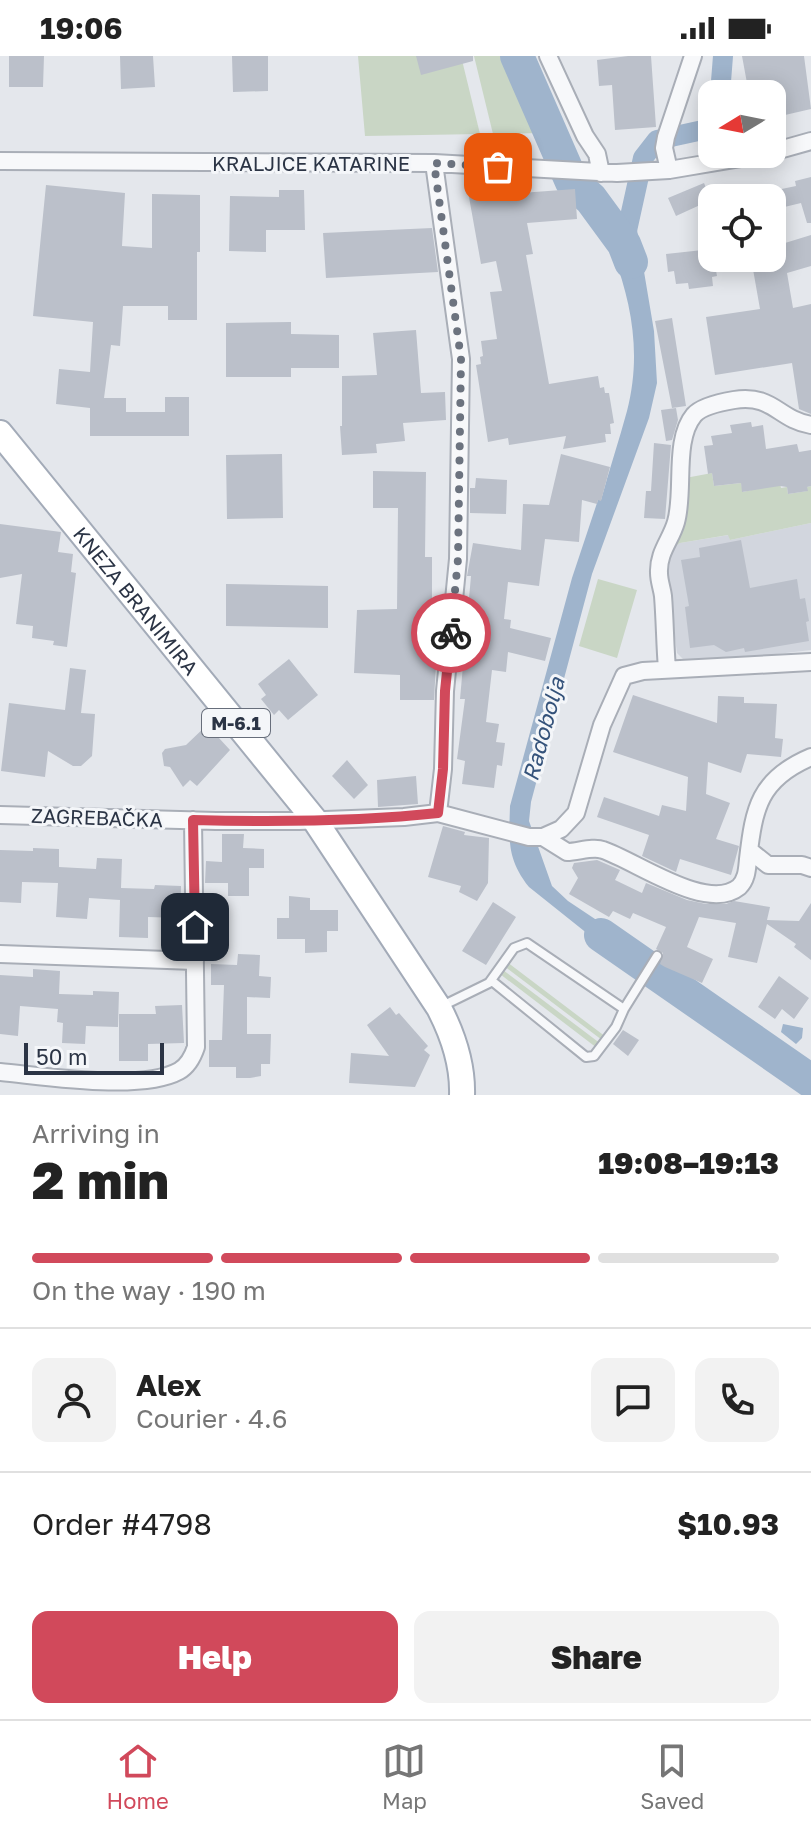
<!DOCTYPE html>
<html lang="en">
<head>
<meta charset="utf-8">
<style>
  :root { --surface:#fff; --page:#f2f2f2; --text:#222; --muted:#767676; --line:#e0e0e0; --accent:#d1495b }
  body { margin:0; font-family:"Golos Text",sans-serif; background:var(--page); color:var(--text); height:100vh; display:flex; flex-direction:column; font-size:30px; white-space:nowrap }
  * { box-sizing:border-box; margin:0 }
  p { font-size:26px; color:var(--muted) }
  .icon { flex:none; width:44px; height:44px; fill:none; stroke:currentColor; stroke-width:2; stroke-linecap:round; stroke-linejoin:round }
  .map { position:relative; height:1039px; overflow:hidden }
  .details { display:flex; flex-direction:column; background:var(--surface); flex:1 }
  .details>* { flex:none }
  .needle { width:52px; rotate:260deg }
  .controls { position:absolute; left:698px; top:24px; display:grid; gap:16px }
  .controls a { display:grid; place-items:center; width:88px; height:88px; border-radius:16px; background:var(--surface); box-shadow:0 4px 20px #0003; font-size:40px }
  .scale { position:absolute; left:24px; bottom:20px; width:140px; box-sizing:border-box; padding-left:8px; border:4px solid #2b3445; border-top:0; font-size:22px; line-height:28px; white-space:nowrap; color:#2b3445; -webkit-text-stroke:6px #f4f6f9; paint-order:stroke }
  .pin { position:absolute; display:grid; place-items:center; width:68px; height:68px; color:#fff; margin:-34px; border-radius:16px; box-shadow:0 4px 12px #0006 }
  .courier { position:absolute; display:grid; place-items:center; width:80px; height:80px; margin:-40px; border:6px solid #d1495b; border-radius:50%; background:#fff; color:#222; box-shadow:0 2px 10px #0007 }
  .overview em { font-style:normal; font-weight:800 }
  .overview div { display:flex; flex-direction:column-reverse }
  .overview { display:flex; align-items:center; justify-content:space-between; height:136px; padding:0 32px }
  h1 { font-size:52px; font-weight:800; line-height:60px }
  .bar { display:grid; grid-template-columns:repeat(4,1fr); gap:12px 8px; align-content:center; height:96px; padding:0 32px }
  .bar i { height:10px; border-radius:6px; background:var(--line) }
  .bar .active { background:var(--accent) }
  .bar p { grid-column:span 4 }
  .line { display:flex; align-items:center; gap:20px; padding:0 32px; border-top:2px solid var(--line) }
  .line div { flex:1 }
  .round { display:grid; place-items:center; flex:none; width:84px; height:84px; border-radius:16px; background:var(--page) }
  .cta { display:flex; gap:16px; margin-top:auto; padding:16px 32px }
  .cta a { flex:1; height:92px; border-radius:16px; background:var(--accent); color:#fff; font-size:32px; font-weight:800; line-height:92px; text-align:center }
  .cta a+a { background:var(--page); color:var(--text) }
  .status { display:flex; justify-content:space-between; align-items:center; height:56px; padding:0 40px; background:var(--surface); direction:ltr }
  .status svg { height:22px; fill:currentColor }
  .tab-bar { display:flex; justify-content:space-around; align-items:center; height:112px; border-top:2px solid var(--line); background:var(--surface); font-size:22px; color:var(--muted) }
  .tab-bar a { display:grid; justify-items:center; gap:4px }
  .tab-bar .active { color:var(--accent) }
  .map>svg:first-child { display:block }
  .built { fill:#d2d6de }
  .green { fill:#c9d6c5 }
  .water { fill:#9fb4cc }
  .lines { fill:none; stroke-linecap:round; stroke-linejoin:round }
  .canal { stroke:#9fb4cc; stroke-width:20 }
  .river { stroke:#9fb4cc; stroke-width:34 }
  .building { fill:#bbc0ca }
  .service-casing { stroke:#a9aeb7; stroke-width:12 }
  .minor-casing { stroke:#a9aeb7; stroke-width:20 }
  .primary-casing { stroke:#a3abb8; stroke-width:28 }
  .service { stroke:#f7f8fa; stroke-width:8 }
  .minor { stroke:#f7f8fa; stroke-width:16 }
  .primary { stroke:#fff; stroke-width:24 }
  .done { stroke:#6c737f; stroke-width:8; stroke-dasharray:0 14.4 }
  .route { stroke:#d1495b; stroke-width:10 }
  .labels { text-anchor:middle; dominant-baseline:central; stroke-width:6; stroke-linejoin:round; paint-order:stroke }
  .shield { fill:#f4f6f9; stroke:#676e7b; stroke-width:2 }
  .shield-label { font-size:18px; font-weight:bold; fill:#2b3445 }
  .street-label { font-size:20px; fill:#2b3445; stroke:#f4f6f9 }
  .water-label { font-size:22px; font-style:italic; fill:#34527a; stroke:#f4f6f9 }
</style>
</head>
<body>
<div class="status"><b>19:06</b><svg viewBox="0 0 49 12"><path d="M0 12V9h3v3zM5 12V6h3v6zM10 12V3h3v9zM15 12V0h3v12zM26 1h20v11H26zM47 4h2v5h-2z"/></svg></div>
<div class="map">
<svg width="811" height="1039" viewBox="0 0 811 1039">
  <rect width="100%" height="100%" fill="#e4e7ec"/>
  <path class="built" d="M811,467V594L702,607L683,603L677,597L665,509L670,494L680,487L729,479L730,484Z"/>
  <path class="green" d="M358,0H461L480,78L365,80Z
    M474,0H506L540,77L493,78Z
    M712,417L714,430L741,427L743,436L780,427L781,432L787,431L788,438L807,435V431L811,430V467L730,484L728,479L680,487L670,494L680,423Z
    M598,523L637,534L617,602L579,590Z
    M507,906L606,981L602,984L504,910Z
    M503,914L601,988L597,992L500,918Z"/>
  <path class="water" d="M635,162L654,275L657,327L649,362L592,518L531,746L529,765L552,830L568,845L643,895L633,914L529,831C507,803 509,785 510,750L572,522L598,444H601C609,414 619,385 627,355C644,289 628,231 602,170Z
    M783,968L803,972L802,982L796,988L781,976Z"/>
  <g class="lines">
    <path class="canal" d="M720,38L723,0
      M624,188L643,102L657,84L712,72"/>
    <path class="river" d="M517,0L572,126L591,143L624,188L631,206
      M601,879L811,1025"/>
  </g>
  <path class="building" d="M9,0H44L43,31H9Z
    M120,0H153L155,31L121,33Z
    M232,0H268V35L233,36Z
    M416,0H473V5L421,19Z
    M628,0H651L656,71L615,74L612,29L599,30L597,4Z
    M742,0H804L811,53L772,62V38H749Z
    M811,121V167H807L801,147L772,154V135L796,130L795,125Z
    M510,122L519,123L521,137L575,133L577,163L527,167L533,198L526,199L549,328L598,320L600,332L604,331L605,337H609L614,367L610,368L611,378H605L606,386L563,393L566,380L509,389L508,382L488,386L476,309L481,308L480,301L483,300L481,285L497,283L490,236L502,235L496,205L481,208L467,130Z
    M704,127L711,144L676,160L668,142Z
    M46,129L125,137L122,190L152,192V138L200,139V196H197V264H168V250H123L120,290L111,289L104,342H126V356H165V341H189V380H90V352L56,348L59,313L90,316L93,266L33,260Z
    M279,134H304L305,174H266V196L229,195L230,140L279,141Z
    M432,172L438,216L326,222L323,177Z
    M811,179V210L787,217L793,252L811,248V358L799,353L792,307L715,319L706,261L760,253L751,202H772V191Z
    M712,193L717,220L712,221L713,230L689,233L688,227L676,228L674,215L668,216L666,198Z
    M672,262L686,350L672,352L655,265Z
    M291,266V278L339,279V312H291V321H226V267Z
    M416,274L421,337L445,336L446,364L403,367L405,385L376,388L377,397L342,399L340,370H342V320L377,319L373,277Z
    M676,352L678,364L672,384L666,385L661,354Z
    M751,366L752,371L763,369L766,393L797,388L799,396L811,394V430L807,431L808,435L788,438L787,431L780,430L742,436L741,427L714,430L712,417L708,418L704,390L713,389L711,380L732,377L730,369Z
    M654,387L671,389L665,463L644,462L646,435H651Z
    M282,398L283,462L227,463L226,399Z
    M561,398L610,411L601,445L598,444L597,448L582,444L579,486L545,483L539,530L508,526L504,563L511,564L510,572L551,582L545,605L508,596L506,616L492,614L486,666L499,668L496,686L505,687L502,710L497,709L494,732L462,728L465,705L457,703L465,643H460L471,520H467L473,487L521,494L523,448L549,449Z
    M373,415L426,416L425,501H432V555H439L434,644H400V619L354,617L357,554L397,553L398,452H373Z
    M476,422L507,424L506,458L470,457V432H475Z
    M0,468L61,476L58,496L73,498L71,516L76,517L67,591L53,589L54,585L32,582L33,570L16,568L22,518L0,522Z
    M741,484L750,532L797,523L800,543L805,542L809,565L806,566L809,585L745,596L744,592L726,596L714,589L690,592L685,551L689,550L681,504L700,501L699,492Z
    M226,528L328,530V572L226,570Z
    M289,603L318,639L288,664L279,654L274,659L261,643L266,639L258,628Z
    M70,612L86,614L81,657L95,658L92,700L81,710H73L48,695L45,721L1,715L9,647L65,654Z
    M633,639L717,667L718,640L744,641V647L777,648L775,682L783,683L781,701L747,698L741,717L708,706L706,738L730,747L716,783L739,790L731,819L680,803L676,816L642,800L649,779L597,761L604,741L659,760L662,749L686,755L688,721L613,696Z
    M207,669L230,694L197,730L190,724L183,731L170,711L164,710L162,697L165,693L186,689Z
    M347,704L368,729L354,743L332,720Z
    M416,720L418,748L378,751L377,724Z
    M443,770L465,776L464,779L489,782L488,827L477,845L459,836L461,830L428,821Z
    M222,778H244L243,792L264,793V812H249V840H228V827H205L206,805L222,806Z
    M33,792L59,793V811L96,813L97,802L122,803L121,832L154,833L155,829L181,830L180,862L148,861V882L119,881L120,844L89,842L87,863L56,861L58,827L22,826L21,847L0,846V794L33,795Z
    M597,804L620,814L615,824L642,837L646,827L687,844L706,848H726L734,845L770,851L767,864L799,865L811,847V904L794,891L796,888L767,868L757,907L728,901L736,867L699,861L687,891L713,903L702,927L665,911L660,908L663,897L656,893L666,871L633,857L630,863L613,855L609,861L569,838L578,822L572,812L574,807Z
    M289,840L310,842V854H338V875H327V896L305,897V883H277V862H289Z
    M493,846L516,861L486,909L462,895Z
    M238,898L260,899L259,920L271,921L270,942L247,941V978H271L270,1008H261V1020L250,1022H236V1011H209V984H222L224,929H211V908L237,909Z
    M33,913L60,915L59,938L93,939V935L119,936L118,971L86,970L85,988L62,987L63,967L57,966L58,953L20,950L18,980L0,978V919L33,921Z
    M779,920L809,942L794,963L782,953L775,963L758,951Z
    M182,949L184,987L148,988V1005H119V958H156L155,950Z
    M390,951L396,959L399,957L428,990L424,994L430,999L415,1031L349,1027L351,997L389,1000L367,969Z
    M623,974L639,984L628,1000L613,988Z"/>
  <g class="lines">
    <defs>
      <path id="service" d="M440,951L489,927L514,892L527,887L624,953L616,971L594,1000L586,1001L492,925
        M624,953L657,900"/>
      <path id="minor" d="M548,0L585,80L597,98L601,117
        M772,96L811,85
        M0,105L434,107L617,117L669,114L764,98
        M434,107L461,303L458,503L445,635L443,713L438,757
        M669,114L664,92L666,81L693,0
        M667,613C665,589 665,565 663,540C662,532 659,525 659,517C658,496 671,484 676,466C685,435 673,384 694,359C702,350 722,346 734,344C774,338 777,363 811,369
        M0,759L216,765H299L404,761L438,757L529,781H543L561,773L576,757L602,669L624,620L643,615L811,606
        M543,781L567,796C578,796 593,790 603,794C636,805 707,857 739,831C747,823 747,813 748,803C754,752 759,723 811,701
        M749,794L768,809H802L811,812
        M0,898L195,905
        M0,1016C44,1020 141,1036 179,1015C188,1010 193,1000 196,991L193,764"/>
      <g id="primary">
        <path id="s1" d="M0,377L314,763L439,952C453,979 463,1008 462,1039"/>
      </g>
    </defs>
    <use href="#service" class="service-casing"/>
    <use href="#minor" class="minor-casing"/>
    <use href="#primary" class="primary-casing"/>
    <use href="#service" class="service"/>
    <use href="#minor" class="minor"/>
    <use href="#primary" class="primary"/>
  </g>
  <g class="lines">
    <path class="done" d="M451,577L458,503L461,303L434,107L498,111"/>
    <path class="route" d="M195,871L193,764C274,766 357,766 438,757L443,713L445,635L451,577"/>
  </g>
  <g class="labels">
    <rect class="shield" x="202" y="653" width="68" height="28" rx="6"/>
    <g class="shield-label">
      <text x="236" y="667">M-6.1</text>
    </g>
    <g class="street-label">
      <text x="311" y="107">KRALJICE KATARINE</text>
      <text stroke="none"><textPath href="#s1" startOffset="216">KNEZA BRANIMIRA</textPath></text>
      <text transform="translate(97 761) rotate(2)">ZAGREBAČKA</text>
    </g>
    <g class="water-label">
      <text transform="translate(543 673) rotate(-75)">Radobolja</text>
    </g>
  </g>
</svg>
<div class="controls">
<a><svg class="needle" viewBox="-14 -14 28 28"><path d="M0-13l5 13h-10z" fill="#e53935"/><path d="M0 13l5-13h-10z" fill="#767676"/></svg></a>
<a><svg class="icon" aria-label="locate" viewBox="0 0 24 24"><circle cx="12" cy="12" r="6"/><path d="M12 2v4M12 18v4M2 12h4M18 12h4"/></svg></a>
</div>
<div class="scale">50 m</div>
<div class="pin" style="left:498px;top:111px;background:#ea580c"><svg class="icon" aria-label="bag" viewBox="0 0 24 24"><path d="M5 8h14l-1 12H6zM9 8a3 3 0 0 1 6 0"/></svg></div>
<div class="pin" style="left:195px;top:871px;background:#1f2937"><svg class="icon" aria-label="home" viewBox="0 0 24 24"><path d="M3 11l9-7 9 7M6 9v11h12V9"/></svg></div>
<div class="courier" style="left:451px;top:577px"><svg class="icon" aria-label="bike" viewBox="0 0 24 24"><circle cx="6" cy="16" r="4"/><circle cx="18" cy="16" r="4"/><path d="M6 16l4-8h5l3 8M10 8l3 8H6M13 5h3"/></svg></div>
</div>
<section class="details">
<div class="overview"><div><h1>2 min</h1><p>Arriving in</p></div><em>19:08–19:13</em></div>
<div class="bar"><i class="active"></i><i class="active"></i><i class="active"></i><i></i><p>On the way · 190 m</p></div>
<div class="line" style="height:144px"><a class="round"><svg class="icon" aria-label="person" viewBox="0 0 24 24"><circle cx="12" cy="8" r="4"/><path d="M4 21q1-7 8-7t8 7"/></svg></a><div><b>Alex</b><p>Courier · 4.6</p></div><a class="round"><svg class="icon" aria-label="chat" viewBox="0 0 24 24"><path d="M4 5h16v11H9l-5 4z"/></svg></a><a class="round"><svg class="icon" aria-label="phone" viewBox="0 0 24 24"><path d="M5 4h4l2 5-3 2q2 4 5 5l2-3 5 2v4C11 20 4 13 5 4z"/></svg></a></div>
<div class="line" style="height:104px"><div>Order #4798</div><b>$10.93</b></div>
<div class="cta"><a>Help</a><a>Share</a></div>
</section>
<nav class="tab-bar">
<a class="active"><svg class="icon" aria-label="home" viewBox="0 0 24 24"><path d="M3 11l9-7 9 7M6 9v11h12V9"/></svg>Home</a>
<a><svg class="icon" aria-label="map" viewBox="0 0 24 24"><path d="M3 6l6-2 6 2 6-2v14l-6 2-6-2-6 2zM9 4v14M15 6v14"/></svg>Map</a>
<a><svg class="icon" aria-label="saved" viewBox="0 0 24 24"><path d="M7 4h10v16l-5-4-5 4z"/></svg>Saved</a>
</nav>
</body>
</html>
